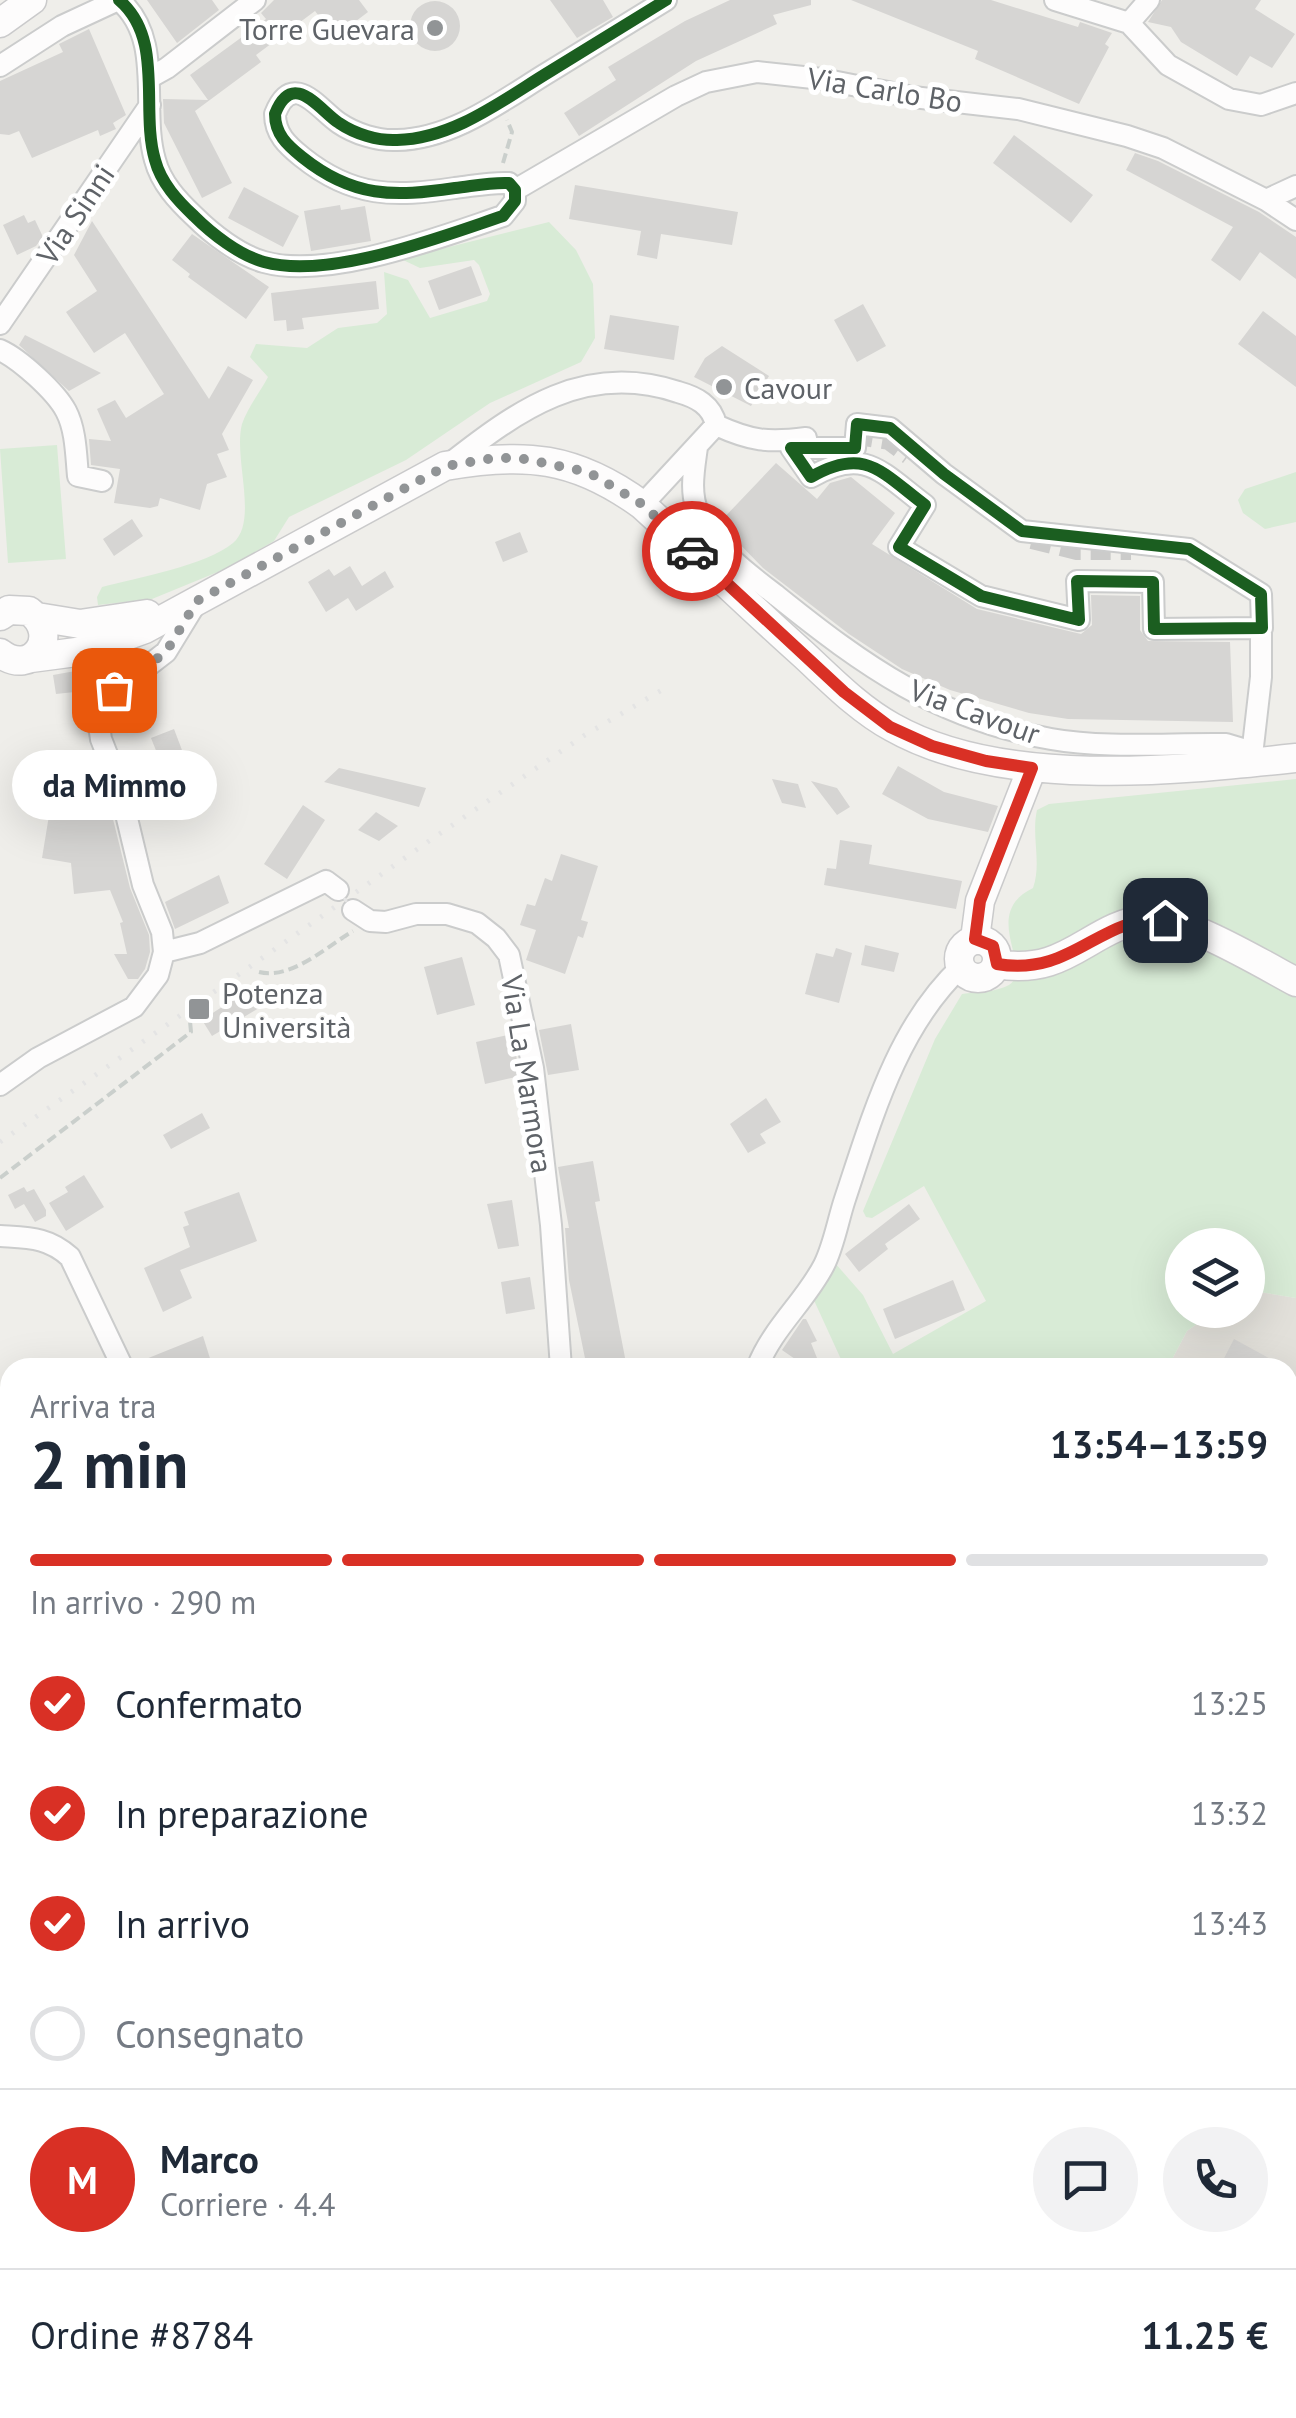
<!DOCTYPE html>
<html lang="it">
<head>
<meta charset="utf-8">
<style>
  :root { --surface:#fff; --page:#f2f2f3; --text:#1f2937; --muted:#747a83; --line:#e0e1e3; --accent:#d93025 }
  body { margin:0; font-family:"PT Sans",sans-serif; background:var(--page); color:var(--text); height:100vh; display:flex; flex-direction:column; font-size:38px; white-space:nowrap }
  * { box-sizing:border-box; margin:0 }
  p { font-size:32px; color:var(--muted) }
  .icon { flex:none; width:55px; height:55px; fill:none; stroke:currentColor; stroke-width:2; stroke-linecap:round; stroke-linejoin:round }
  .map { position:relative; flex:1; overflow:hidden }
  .drawer { position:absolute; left:0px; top:1358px; width:1298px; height:1062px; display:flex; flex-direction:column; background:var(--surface); border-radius:30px 30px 0 0; box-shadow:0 10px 40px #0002 }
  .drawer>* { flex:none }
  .controls { position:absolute; left:1165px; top:1228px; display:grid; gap:20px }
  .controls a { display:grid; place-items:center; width:100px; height:100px; border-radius:50%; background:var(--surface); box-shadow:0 10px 40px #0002; font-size:50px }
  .pin { position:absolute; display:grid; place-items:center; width:85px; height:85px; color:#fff; margin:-42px; border-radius:20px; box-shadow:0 5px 15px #0006 }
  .courier { position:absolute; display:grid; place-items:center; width:100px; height:100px; margin:-50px; border:8px solid #d93025; border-radius:50%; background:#fff; color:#222; box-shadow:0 2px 12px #0007 }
  .bubble { position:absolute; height:70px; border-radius:35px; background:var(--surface); box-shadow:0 10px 40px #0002; font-size:32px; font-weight:800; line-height:70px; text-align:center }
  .head em { font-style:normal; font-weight:800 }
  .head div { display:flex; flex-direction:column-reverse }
  .head { display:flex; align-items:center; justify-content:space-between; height:170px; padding:0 30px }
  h1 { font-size:65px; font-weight:800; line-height:75px }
  .bar { display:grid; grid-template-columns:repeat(4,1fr); gap:15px 10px; align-content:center; height:120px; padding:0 30px }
  .bar i { height:12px; border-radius:8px; background:var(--line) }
  .bar .current { background:var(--accent) }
  .bar p { grid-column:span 4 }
  .line { display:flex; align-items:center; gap:25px; padding:0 30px; border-top:2px solid var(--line) }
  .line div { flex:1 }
  .round { display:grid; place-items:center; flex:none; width:105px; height:105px; border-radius:52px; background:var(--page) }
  ol { padding:0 30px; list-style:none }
  li { display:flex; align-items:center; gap:30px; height:110px }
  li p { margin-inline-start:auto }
  li .icon { padding:10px; border-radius:50%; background:var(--accent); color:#fff; stroke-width:4 }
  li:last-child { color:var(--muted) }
  li i { width:55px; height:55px; border:5px solid var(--line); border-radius:50% }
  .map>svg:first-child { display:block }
  .education { fill:#e2e0da }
  .green { fill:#d8ebd6 }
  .building { fill:#d6d5d3 }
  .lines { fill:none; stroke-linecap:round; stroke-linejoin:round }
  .street-tunnel { stroke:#cbcbca; stroke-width:20; stroke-dasharray:20 10; stroke-linecap:butt }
  .lane-casing { stroke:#cbcccc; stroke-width:14 }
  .street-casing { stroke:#cbcccc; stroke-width:24 }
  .secondary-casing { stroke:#cacacb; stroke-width:31 }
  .path { stroke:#cacfcc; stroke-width:4; stroke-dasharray:10 5; stroke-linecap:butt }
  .lane { stroke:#fdfcfc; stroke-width:10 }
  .street { stroke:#fdfcfc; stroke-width:20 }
  .secondary { stroke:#fdfcfc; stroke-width:28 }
  .rail { stroke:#e4e4e4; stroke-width:5; stroke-dasharray:2.5 12; stroke-linecap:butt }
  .cycleway-casing { stroke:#fff; stroke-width:19 }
  .cycleway { stroke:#1b5e20; stroke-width:12 }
  .done { stroke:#919496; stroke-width:10; stroke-dasharray:0 18 }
  .route { stroke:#d93025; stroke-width:12 }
  .poi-dot { fill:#919496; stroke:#fff; stroke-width:4 }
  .labels { text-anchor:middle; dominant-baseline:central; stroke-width:10; stroke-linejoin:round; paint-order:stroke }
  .poi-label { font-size:30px; fill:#5f6368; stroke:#fff; text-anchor:start }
  .street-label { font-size:30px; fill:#5f6368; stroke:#fff }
</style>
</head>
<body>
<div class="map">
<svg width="1296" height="2418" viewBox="0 0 1296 2418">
  <rect width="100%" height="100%" fill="#efeeea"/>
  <path class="education" d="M1248,1290L1296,1298V2418H324L326,2410H1288V1368L1168,1367L1187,1331L1217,1310H1248Z"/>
  <path class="green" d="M549,222L576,250L593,284L595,338L581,362L490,403L406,460L289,517L274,541L230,567L152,599L98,605L97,597L102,587C136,578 207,565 233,543C259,521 233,458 242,424C247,409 260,392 268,377L250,357L256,344L307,348L338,328L377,323L387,314L384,272L408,280L430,318L487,301L490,294L479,265L474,260L420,268L401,259Z
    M57,445L66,559L8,563L0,449Z
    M1296,472V522L1265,529L1243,513L1238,500L1245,489Z
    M1296,779V1298L1248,1290V1245H1182V1310H1217L1187,1331L1168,1367L845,1368L812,1296L835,1263L863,1295L893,1354L986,1301L924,1186L872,1218L866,1217L863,1211L935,1039L962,994C976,992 997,992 1009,985C1035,968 979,914 1033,888C1042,863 1031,836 1037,810L1049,804Z"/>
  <path class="building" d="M147,0H212L219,10L177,43Z
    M274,0H359L368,12L335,37L315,11L256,55L261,62L195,111L232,183L202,198L164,123L163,99L208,100L190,75L261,23L266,19L261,13Z
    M550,0H603L613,17L577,38Z
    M730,0H811V5L773,15L777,24L696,61L579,136L564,113L616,80L608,67L685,21Z
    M851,0H991L1078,27L1080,22L1112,33L1105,44L1109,47L1079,104L975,59L978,51Z
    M1162,0H1261L1255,9L1295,34L1272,68L1250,56L1237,76L1181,42L1171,27L1148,22Z
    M410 26a25 25 0 1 1 50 0a25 25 0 1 1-50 0Z
    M89,29L126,115L113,123L116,129L100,136L98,130L32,158L19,131L9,135L0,134V81L63,52L59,44Z
    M1014,135L1093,195L1071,223L993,163Z
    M1135,153L1158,161L1259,212L1296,237V279L1260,252L1240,281L1211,260L1233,227L1126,170Z
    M575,185L738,212L732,245L661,234L657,259L637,255L641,231L569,219Z
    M244,187L299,216L283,247L228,218Z
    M340,205L341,210L365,206L371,241L311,251L304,211Z
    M24,215L28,223L35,220L43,237L36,246L17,255L3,225Z
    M92,221L209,399L228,366L253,380L222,434L229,450L217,454L227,477L207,484L200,510L160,498L158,506L150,508L114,503L120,469L91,465L89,439L111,441L97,409L115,400L126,418L164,394L125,333L94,353L66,312L97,291L74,255Z
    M192,234L269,287L246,319L188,277L190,274L172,260Z
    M471,266L482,295L439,310L428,281Z
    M376,281L379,309L302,318L304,329L287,331L286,320L274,321L271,293Z
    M863,304L886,346L857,362L834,320Z
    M1263,311L1296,336V387L1238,344Z
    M610,315L679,326L674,360L604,349Z
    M25,335L101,373L69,391L19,345Z
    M722,346L769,376L751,406L694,377L705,358Z
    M776,463L817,499L830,483L851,477L895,513L872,544L977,609L1081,634L1092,625L1091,595L1140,596V630L1148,641L1230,642L1233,722L1068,719L1029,713L950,690L902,669L849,634L763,568L719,523Z
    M132,519L143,536L114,556L103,539Z
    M520,532L528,552L503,562L495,542Z
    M350,566L362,586L385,571L394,587L356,611L348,598L326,612L308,582L329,569L334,576Z
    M81,670L84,691L56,694L53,675Z
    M174,729L191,774L146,791L138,771L161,763L151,738Z
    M898,766L944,792L998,806L988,832L928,819L882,794Z
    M339,768L392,780L426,788L419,807L324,782Z
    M772,779L798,784L806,808L782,803Z
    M811,781L837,788L850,807L837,815Z
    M54,785L78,790L76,818L111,811L130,888L149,935L150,952L145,969L138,979H128L114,954H127L120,923L123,922L110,890L74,894L71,863L42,858Z
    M303,805L325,820L287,879L264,864Z
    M376,812L398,826L379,841L358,830Z
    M840,840L872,845L869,864L962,881L956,909L824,885L827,868L836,869Z
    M561,854L598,866L581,920L588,922L583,938L578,936L565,974L526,960L536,930L520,925L527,904L535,906L545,878L552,881Z
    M219,875L229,903L175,929L165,902Z
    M865,945L899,953L894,972L861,965Z
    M836,948L852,953L839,1003L805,994L816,953L833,957Z
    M462,957L475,1005L437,1015L424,967Z
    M257,984L266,998L256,1004L259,1008L212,1036L202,1020Z
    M571,1024L579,1070L548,1075L539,1030Z
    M512,1034L520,1076L485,1084L476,1042Z
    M766,1098L781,1122L760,1134L766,1143L748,1153L730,1124Z
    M202,1113L210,1128L171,1149L163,1135Z
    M593,1161L600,1201L595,1202L627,1368H587L569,1280L565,1228H569L558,1167Z
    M84,1175L104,1207L66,1231L49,1203L68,1192L65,1187Z
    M24,1187L27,1192L34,1189L46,1210V1216L35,1222L24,1204L15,1209L8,1195Z
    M239,1192L257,1241L180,1270L192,1298L163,1312L144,1268L190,1247L183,1227L189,1225L184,1212Z
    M512,1200L519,1246L498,1249L487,1204Z
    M909,1204L920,1219L885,1244L888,1249L859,1272L845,1254Z
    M530,1277L535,1309L506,1314L501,1282Z
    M953,1280L965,1310L895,1339L883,1309Z
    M803,1319H806L817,1341L811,1343L821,1368H808L782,1350Z
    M203,1336L213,1368H137L136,1363Z
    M1234,1339L1287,1368H1219Z"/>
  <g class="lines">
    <path class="street-tunnel" d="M853,434L889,440L909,455
      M1032,539L1077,550H1131"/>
    <defs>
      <path id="lane" d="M0,1674L10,1670
        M1288,1875L1296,1880
        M1288,2268L1296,2273
        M1288,2404L1296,2401
        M1052,2410L1067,2418
        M1199,2410L1247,2417L1268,2410
        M350,2418L352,2410
        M426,2418L427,2410
        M464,2418L465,2410
        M671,2418L672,2410"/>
      <path id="street" d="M119,0C165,39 140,109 155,160C161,183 178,201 194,216C212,234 239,255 264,262C329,280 440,237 503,216L515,201V190L509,183C491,182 473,186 455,188C394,197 353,198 302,157C287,145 275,134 275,114C293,68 320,111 339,123C355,134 378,141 397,140C453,139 503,100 549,72C588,48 627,24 666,0
        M1055,0L1129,23L1168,65L1229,99L1261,105L1296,93
        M1129,23L1149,0
        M0,66L62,26L118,0
        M149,78L167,68L255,0
        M1296,186L1266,200L1296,220
        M515,190L676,96L706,82L757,72L822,79L913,97L1018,109L1127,136L1163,148L1266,200
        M0,324L150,105
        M0,350C20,359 56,392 66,411C76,430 76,455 78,476L102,481
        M857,424L890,428L944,474L1022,531L1189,549L1261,594L1262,628L1154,629L1153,582L1077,581L1079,620L981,596L899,547L925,505C881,472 865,446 811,477L791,448H855Z
        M716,425C751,441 768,443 806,438
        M697,447C694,470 689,493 699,515C715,550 747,573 777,596C864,666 938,719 1051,739C1107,749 1169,743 1226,744L1246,750L1260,762
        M448,465C518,410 585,361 678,392C696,397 712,405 716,425L642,505
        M1252,755L1261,677V633
        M353,910L370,921L386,922L416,914H447L477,923L496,938L509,955L533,1068L551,1225L561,1368
        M164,952L200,943L326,881L338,890
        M0,1085L38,1058L134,1007L158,975L164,952L162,932L143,885L119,785L101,739L99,725L104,700L166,652L196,603
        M0,1236C29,1238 48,1237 70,1257L123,1368
        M757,1368C773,1327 805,1302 824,1265C834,1245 838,1220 845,1199C872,1118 897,1027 961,967
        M0,1496L10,1492
        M0,2290L10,2286
        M215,2410L216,2418"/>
      <path id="secondary" d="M0,23L32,0
        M0,616L9,610L29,611C62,635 32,678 0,653
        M37,617L80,624L147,614
        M31,658L84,651L145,629L445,466C524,452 575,456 642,505C696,554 749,606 804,655C831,680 859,709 892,727C1001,789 1175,771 1296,758
        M975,939L980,901L1032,768
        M959 959a19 19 0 1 1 38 0a19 19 0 1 1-38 0Z
        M997,964C1069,977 1089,925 1148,919C1181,915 1264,965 1296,982"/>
    </defs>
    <use href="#lane" class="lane-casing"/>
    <use href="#street" class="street-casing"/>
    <use href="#secondary" class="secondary-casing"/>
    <path class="path" d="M503,163L512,132L507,120
      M259,972C291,980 326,947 353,931
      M0,1178L191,1032L190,1021"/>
    <use href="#lane" class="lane"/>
    <use href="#street" class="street"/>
    <use href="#secondary" class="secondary"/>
    <path class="rail" d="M0,1142L429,841L585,735L662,690"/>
    <defs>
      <path id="cycleway" d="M119,0C165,39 140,109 155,160C161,183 178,201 194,216C212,234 239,255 264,262C329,280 440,237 503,216L515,201V190L509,183C491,182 473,186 455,188C394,197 353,198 302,157C287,145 275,134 275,114C293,68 320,111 339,123C355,134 378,141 397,140C453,139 503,100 549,72C588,48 627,24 666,0
        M857,424L890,428L944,474L1022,531L1189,549L1261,594L1262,628L1154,629L1153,582L1077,581L1079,620L981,596L899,547L925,505C881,472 865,446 811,477L791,448H855Z"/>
    </defs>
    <use href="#cycleway" class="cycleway-casing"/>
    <use href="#cycleway" class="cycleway"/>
  </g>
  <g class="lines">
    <path class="done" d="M114,690L166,652L197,601L446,466L494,458H519L588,472L642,504L692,551"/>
    <path class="route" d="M692,551L844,692L890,727L932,746L986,761L1032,768L980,901L975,939L993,946L997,964C1074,977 1099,915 1165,920"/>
  </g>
  <g class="poi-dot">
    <circle cx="435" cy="28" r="10"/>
    <circle cx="724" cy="387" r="10"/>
    <rect x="187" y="997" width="24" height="24" rx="5"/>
  </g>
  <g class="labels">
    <g class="poi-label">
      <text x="415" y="28" text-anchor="end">Torre Guevara</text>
      <text x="744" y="387">Cavour</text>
      <text x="222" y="992">Potenza<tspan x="222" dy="34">Università</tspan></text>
    </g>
    <g class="street-label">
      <text transform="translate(885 89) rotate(9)">Via Carlo Bo</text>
      <text transform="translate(75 214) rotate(-56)">Via Sinni</text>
      <text transform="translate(975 711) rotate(20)">Via Cavour</text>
      <text transform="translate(528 1074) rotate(81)">Via La Marmora</text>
    </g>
  </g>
</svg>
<div class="controls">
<a><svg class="icon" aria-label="layers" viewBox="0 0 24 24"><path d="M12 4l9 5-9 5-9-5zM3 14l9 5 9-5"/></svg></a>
</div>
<div class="pin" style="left:114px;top:690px;background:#ea580c"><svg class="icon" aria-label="bag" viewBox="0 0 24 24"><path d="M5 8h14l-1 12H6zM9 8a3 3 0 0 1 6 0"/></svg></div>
<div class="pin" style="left:1165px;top:920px;background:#1f2937"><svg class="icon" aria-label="home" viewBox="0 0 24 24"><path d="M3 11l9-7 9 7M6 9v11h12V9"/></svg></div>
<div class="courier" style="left:692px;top:551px"><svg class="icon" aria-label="car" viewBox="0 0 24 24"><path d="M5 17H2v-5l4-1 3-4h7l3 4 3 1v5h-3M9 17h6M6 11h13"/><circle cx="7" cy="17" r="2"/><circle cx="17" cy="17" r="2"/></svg></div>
<div class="bubble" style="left:12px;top:750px;width:205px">da Mimmo</div>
<section class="drawer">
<div class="head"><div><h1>2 min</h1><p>Arriva tra</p></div><em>13:54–13:59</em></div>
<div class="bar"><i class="current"></i><i class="current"></i><i class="current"></i><i></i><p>In arrivo · 290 m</p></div>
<ol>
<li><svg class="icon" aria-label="check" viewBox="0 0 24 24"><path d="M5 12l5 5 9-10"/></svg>Confermato<p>13:25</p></li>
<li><svg class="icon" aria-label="check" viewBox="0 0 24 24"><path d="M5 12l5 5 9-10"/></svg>In preparazione<p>13:32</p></li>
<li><svg class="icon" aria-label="check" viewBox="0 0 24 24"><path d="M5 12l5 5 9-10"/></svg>In arrivo<p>13:43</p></li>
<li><i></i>Consegnato</li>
</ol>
<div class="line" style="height:180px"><b class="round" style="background:var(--accent);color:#fff">M</b><div><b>Marco</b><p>Corriere · 4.4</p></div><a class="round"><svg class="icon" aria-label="chat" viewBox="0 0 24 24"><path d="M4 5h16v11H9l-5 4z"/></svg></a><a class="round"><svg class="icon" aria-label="phone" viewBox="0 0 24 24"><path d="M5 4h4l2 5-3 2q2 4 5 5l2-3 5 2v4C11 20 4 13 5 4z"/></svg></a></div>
<div class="line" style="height:130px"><div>Ordine #8784</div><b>11.25 €</b></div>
</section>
</div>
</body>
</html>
